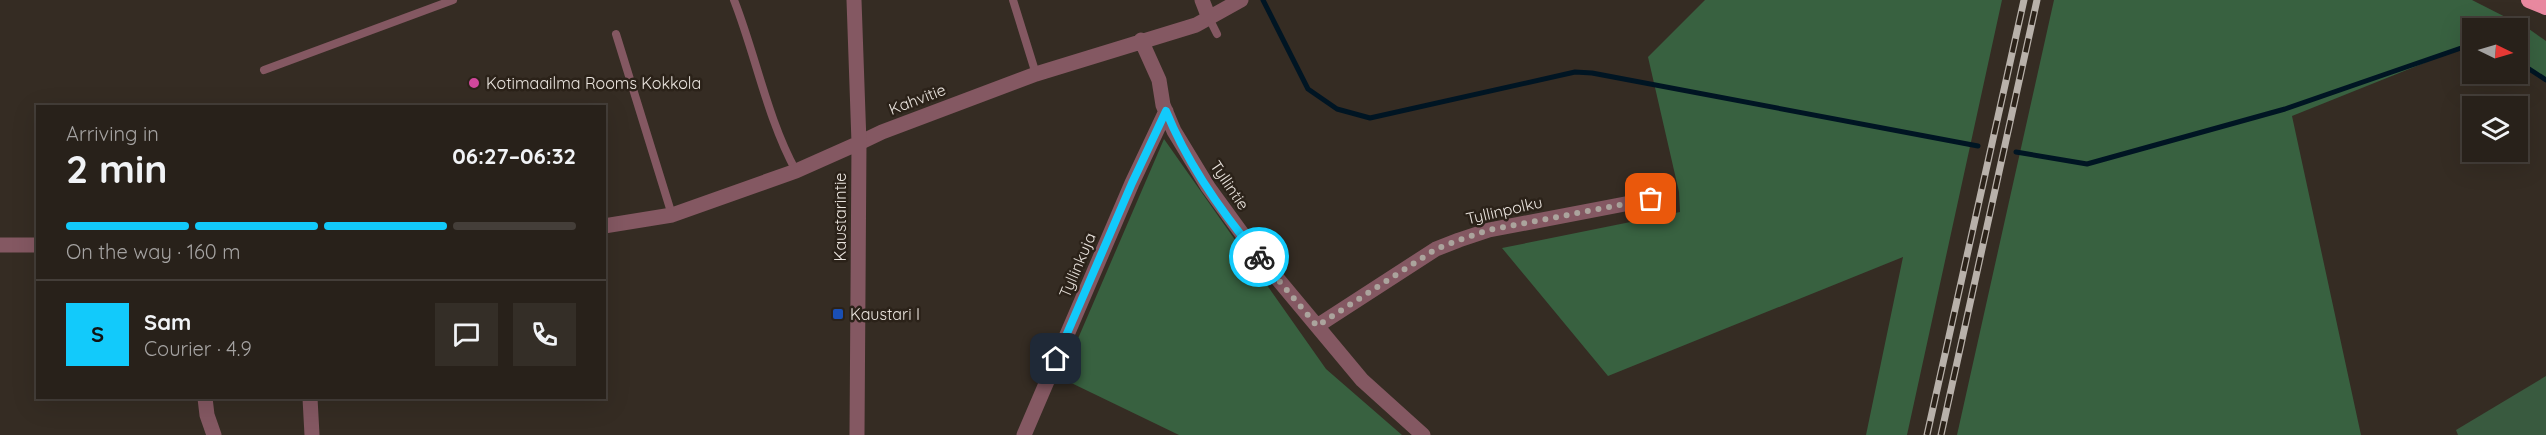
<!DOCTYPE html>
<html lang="en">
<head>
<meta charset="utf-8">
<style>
  :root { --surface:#28211a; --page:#342e27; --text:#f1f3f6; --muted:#a5a3a2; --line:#443e39; --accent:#12cafb }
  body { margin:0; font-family:Quicksand,sans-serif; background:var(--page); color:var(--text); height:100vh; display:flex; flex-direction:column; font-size:22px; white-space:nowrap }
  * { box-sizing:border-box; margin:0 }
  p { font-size:20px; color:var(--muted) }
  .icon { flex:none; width:33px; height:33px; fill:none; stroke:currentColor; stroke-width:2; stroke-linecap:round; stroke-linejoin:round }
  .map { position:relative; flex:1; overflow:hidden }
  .details { position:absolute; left:36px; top:105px; width:570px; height:294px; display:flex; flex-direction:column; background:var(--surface); border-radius:0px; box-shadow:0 6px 24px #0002,0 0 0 2px var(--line) }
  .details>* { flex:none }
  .needle { width:39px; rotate:95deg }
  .tools { position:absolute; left:2462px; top:18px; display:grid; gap:12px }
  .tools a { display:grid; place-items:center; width:66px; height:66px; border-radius:0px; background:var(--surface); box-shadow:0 6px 24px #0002,0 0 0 2px var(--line); font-size:30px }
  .pin { position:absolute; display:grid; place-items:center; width:51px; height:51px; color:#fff; margin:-26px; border-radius:12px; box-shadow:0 3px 9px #0006 }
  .courier { position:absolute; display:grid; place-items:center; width:60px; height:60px; margin:-30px; border:4px solid #12cafb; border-radius:50%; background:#fff; color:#222; box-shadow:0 2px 8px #0007 }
  .head em { font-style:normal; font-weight:800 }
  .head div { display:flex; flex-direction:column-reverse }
  .head { display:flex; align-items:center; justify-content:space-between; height:102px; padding:0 30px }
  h1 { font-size:39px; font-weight:800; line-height:45px }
  .bar { display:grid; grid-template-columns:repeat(4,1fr); gap:9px 6px; align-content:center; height:72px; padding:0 30px }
  .bar i { height:8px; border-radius:4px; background:var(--line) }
  .bar .on { background:var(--accent) }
  .bar p { grid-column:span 4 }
  .line { display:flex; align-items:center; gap:15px; padding:0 30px; border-top:2px solid var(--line) }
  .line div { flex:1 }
  .round { display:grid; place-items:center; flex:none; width:63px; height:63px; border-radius:0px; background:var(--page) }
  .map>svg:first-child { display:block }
  .green { fill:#395a3f }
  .forest { fill:#386140 }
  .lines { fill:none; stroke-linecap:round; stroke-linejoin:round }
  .stream { stroke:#001523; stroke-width:5 }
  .service { stroke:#845862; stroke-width:8 }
  .minor { stroke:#845862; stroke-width:15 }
  .tertiary { stroke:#845862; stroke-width:15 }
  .trunk { stroke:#e8889f; stroke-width:16 }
  .rail-casing { stroke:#b8b1aa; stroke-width:7 }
  .rail { stroke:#2b2219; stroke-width:4.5; stroke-dasharray:14; stroke-linecap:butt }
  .done { stroke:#aba49d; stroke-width:6; stroke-dasharray:0 10.8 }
  .route { stroke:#12cafb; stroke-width:8 }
  .hotel-dot { fill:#d1479c; stroke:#2b2219; stroke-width:2 }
  .transit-dot { fill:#1a4fb4; stroke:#2b2219; stroke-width:2 }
  .labels { text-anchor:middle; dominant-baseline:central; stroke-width:5; stroke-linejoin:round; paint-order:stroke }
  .poi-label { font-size:16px; fill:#eae4de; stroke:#2b2219; text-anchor:start }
  .street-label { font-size:16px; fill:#eae4de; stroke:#2b2219 }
</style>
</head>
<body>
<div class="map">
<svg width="2546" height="435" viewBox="0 0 2546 435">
  <rect width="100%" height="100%" fill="#352c23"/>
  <path class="green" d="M2546,376V435H2458L2456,430Z"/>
  <path class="forest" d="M1705,0H2002L1907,435H1866L1903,257L1608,376L1502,248L1680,212L1679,192L1648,57Z
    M2054,0H2472L2529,29L2546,41V80L2517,61V28H2472V47H2464L2292,116L2361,435H1957Z
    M1164,139L1326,369L1402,435H1179L1061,378Z"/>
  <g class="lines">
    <path class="stream" d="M1263,0L1308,89L1337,109L1370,118L1575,72L1592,73L1978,146
      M2517,61L2546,80
      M2016,152L2087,164L2285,109L2464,47H2472"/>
    <path class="service" d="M734,0C756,56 767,118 796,171
      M1013,0L1036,74
      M1209,18L1217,34
      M616,34L672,215
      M264,70L453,0"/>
    <path class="minor" d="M1202,0L1209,18
      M1141,40L1159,80L1163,105L1174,131L1208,187L1256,253L1362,380L1423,435
      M859,143L882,132L1036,74L1196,25L1241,0
      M1317,326L1436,249L1459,240L1489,230L1651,199
      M205,398L207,415L214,435
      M310,398L312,435
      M1024,435L1132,183L1166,111"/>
    <path class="tertiary" d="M854,0L859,143L857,435
      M604,226L672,215L796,171L859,143
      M0,245H38"/>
    <path class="trunk" d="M2529,0L2546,7"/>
    <defs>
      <path id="rail" d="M1927,435L2024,0
        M1941,435L2037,0"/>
    </defs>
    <use href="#rail" class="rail-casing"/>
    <use href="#rail" class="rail"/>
  </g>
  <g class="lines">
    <path class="done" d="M1259,257L1317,326L1436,249L1459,240L1489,230L1651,199"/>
    <path class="route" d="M1056,359L1132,183L1166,111C1187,163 1223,214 1259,257"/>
  </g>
  <circle class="hotel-dot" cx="474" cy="83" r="6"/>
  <rect class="transit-dot" x="832" y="308" width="12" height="12" rx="3"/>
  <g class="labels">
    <g class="poi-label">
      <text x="486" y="83">Kotimaailma Rooms Kokkola</text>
      <text x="850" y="314">Kaustari I</text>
    </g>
    <g class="street-label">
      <text transform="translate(917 99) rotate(-21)">Kahvitie</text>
      <text transform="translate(1230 185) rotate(56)">Tyllintie</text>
      <text transform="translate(1504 210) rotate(-13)">Tyllinpolku</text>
      <text transform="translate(840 217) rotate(-90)">Kaustarintie</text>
      <text transform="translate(1077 265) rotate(-67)">Tyllinkuja</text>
    </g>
  </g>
</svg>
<div class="tools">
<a><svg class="needle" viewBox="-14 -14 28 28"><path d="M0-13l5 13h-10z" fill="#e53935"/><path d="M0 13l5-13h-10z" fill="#a5a3a2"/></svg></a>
<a><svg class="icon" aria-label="layers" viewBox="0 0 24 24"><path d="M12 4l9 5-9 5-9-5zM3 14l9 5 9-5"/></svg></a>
</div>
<div class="pin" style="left:1651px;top:199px;background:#ea580c"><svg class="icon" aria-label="bag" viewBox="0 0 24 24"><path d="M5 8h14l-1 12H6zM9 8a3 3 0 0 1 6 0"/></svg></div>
<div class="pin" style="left:1056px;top:359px;background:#1f2937"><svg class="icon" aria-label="home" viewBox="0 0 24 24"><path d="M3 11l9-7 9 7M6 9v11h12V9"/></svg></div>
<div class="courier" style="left:1259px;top:257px"><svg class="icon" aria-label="bike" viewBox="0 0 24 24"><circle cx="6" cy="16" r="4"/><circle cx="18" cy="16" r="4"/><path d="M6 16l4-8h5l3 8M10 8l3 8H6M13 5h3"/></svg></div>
<section class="details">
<div class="head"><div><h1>2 min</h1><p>Arriving in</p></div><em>06:27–06:32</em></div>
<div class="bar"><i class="on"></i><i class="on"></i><i class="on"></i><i></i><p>On the way · 160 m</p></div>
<div class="line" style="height:108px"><b class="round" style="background:var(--accent);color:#111">S</b><div><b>Sam</b><p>Courier · 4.9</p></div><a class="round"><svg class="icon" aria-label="chat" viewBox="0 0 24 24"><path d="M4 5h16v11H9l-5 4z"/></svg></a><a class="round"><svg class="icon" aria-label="phone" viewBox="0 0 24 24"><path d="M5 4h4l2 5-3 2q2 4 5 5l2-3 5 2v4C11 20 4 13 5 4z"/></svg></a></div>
</section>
</div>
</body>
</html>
